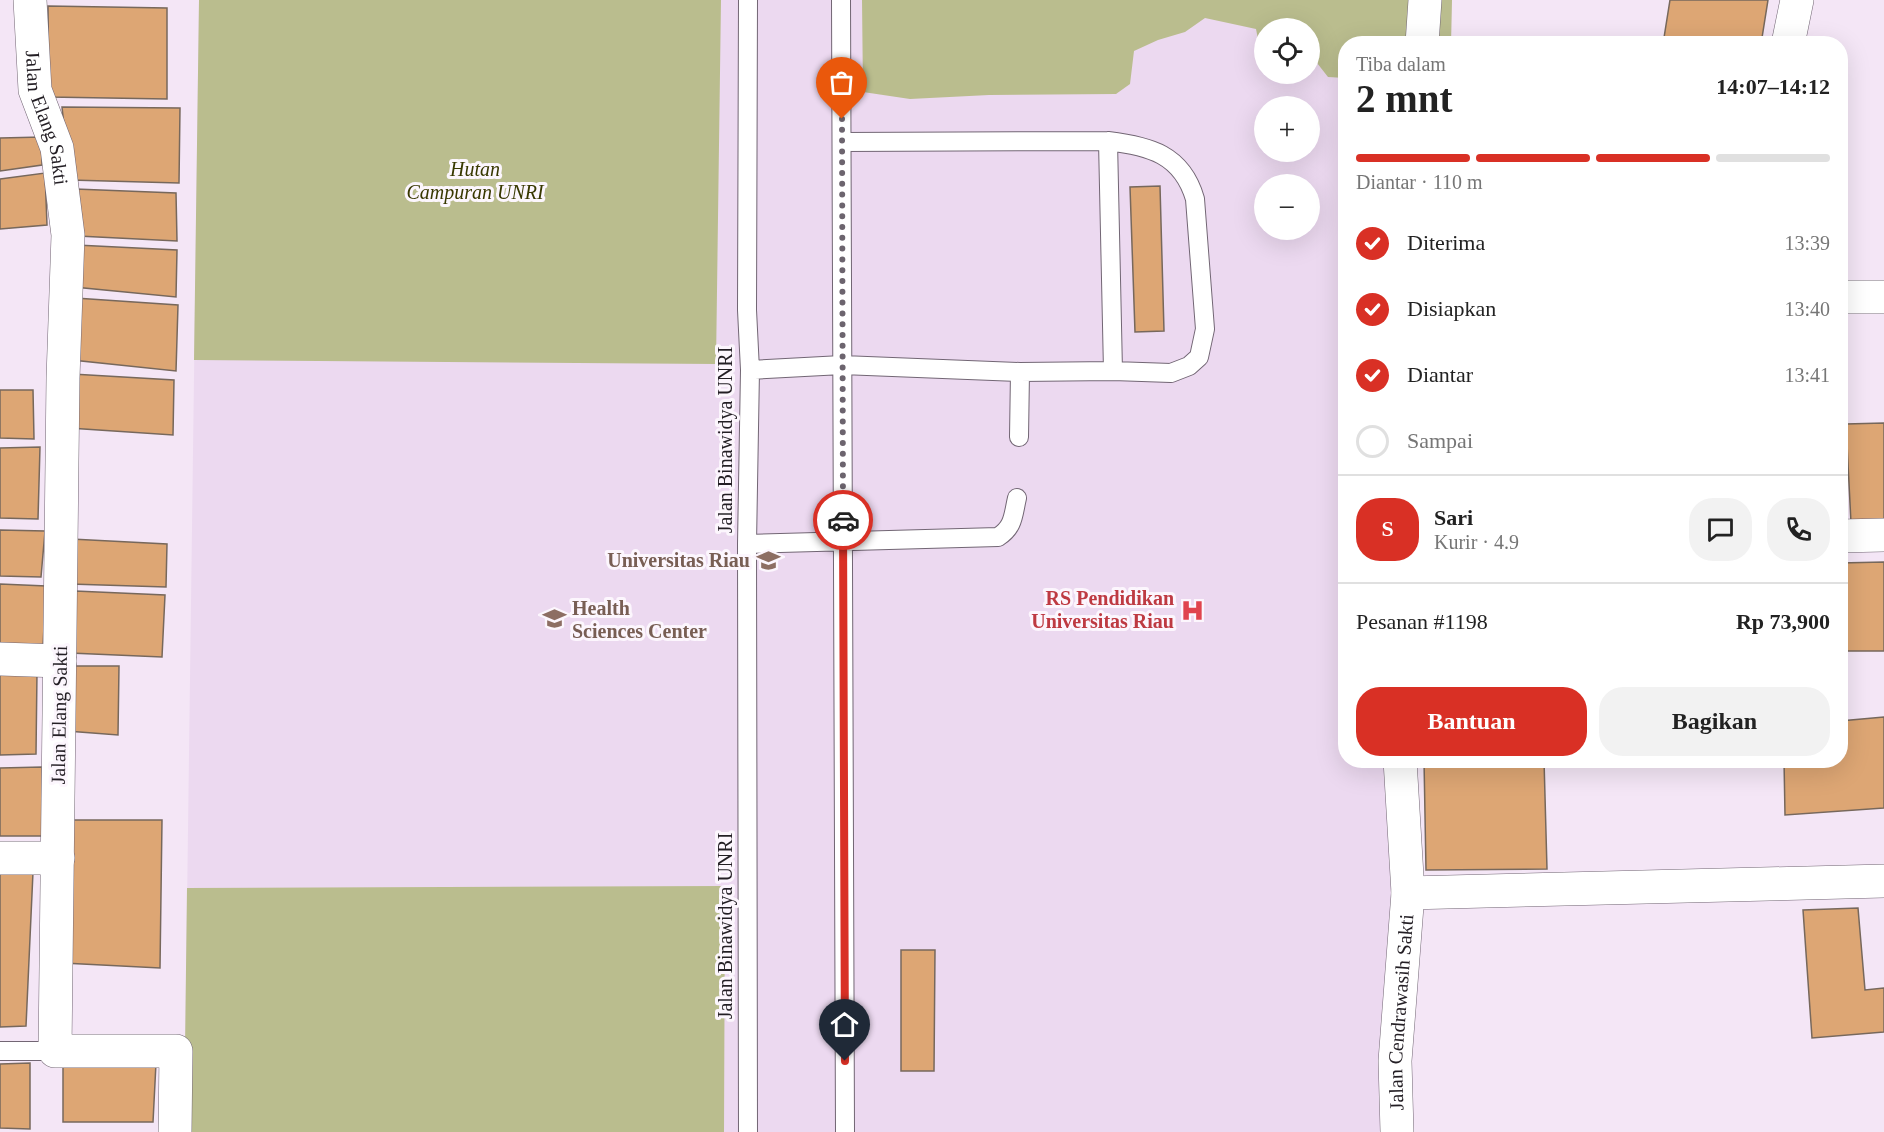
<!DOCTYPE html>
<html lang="id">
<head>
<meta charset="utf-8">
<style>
  :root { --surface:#fff; --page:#f2f2f2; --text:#222; --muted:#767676; --line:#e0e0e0; --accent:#d93025 }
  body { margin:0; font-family:Georgia,serif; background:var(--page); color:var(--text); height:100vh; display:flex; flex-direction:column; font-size:22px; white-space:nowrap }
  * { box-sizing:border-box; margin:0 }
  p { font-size:20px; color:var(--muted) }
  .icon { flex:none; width:33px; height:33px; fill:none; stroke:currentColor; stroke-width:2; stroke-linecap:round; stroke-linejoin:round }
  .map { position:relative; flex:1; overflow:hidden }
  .side { position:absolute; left:1338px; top:36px; width:510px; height:732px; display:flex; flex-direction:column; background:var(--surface); border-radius:24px; box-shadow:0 6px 24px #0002 }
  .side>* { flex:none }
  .tools { position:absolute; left:1254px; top:18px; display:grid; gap:12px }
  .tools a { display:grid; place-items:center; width:66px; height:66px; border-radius:50%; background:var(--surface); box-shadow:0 6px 24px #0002; font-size:30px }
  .pin { position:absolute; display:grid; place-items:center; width:51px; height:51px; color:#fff; margin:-62px -26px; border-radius:50% 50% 50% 0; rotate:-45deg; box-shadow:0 0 6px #0007 }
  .pin .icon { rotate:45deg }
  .courier { position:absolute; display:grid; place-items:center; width:60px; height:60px; margin:-30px; border:4px solid #d93025; border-radius:50%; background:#fff; color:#222; box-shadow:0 2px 8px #0007 }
  .overview em { font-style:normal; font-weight:700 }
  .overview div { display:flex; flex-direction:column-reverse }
  .overview { display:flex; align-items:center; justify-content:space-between; height:102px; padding:0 18px }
  h1 { font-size:39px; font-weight:700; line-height:45px }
  .bar { display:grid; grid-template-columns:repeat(4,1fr); gap:9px 6px; align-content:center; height:72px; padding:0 18px }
  .bar i { height:8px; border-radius:4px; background:var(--line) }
  .bar .active { background:var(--accent) }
  .bar p { grid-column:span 4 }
  .line { display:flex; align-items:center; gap:15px; padding:0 18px; border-top:2px solid var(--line) }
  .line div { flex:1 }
  .round { display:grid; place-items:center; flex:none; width:63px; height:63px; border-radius:24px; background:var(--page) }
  ol { padding:0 18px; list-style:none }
  li { display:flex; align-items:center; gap:18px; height:66px }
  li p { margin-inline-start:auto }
  li .icon { padding:6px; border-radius:50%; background:var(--accent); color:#fff; stroke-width:4 }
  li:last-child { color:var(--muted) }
  li i { width:33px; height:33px; border:3px solid var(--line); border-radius:50% }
  .button { display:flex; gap:12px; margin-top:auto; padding:12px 18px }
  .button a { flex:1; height:69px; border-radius:24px; background:var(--accent); color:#fff; font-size:24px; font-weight:700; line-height:69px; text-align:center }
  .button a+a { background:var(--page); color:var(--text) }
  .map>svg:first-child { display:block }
  .built { fill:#ecd9f0; fill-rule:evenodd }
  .green { fill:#babd8e }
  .building { fill:#dda674; stroke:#77685c; stroke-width:1.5 }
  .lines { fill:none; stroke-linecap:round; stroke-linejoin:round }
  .service-casing { stroke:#726674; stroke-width:20 }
  .minor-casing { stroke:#726674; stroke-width:34 }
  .service { stroke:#fff; stroke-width:18 }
  .minor { stroke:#fff; stroke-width:33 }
  .done { stroke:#6c646e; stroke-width:6; stroke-dasharray:0 10.8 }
  .route { stroke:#d93025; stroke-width:8 }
  .labels { text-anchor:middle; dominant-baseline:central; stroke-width:6; stroke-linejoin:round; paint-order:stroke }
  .street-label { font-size:20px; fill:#231e24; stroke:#fcf6fd }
  .park-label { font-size:20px; font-style:italic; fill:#383800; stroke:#fcf6fd }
  .education-label { font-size:20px; font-weight:bold; fill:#785e54; stroke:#fcf6fd; text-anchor:end }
  .health-label { font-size:20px; font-weight:bold; fill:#be3a42; stroke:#fcf6fd; text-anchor:end }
</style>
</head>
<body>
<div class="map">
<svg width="1884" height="1132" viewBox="0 0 1884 1132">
  <rect width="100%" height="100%" fill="#f4e6f6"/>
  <path class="built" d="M199,0H1452L1451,43L1346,44V760L1408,761L1400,1132H184ZM1264,28H1310V74H1264ZM1264,106H1310V152H1264ZM1264,184H1310V230H1264Z"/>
  <path class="green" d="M199,0H721L716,364L194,360Z
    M862,0H1452L1451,43L1346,44L1345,78L1328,77L1310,54V28H1264V44H1259L1256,29L1205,18L1185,32L1158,40L1134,51L1130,84L1116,94L989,95L910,99L863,92Z
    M725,886L724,1132H184L187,888Z"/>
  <path class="building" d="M1670,0H1768L1761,44H1663Z
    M48,6L167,8V99L49,97Z
    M62,107L180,108L179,183L70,180Z
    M42,137V165L0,171V138Z
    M45,173L47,225L0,229V179Z
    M1160,186L1164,331L1135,332L1130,187Z
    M75,189L176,193L177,241L78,236Z
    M76,245L177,250L176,297L74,287Z
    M75,298L178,305L176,371L72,360Z
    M72,374L174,380L173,435L69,428Z
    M0,390H33L34,439L0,438Z
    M1884,423V521L1851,523L1846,424Z
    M40,447L38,519L0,518V448Z
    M0,530L45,531L41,577L0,576Z
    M71,539L167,544L166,587L70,584Z
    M1884,562V651H1840V563Z
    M0,584L46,586L43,647L0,646Z
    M75,591L165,595L162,657L70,653Z
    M70,666H119L118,735L67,731Z
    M37,672L36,754L0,755V673Z
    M1884,717V808L1785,815L1784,760H1840V721Z
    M1424,760H1544L1547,869L1426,870Z
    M42,767V836H0V768Z
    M64,820H162L160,968L63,963Z
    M0,872H33L26,1026L0,1027Z
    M1858,908L1865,990L1884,988V1032L1812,1038L1803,910Z
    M901,950H935L934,1071H901Z
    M30,1063V1129L0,1128V1064Z
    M63,1063H156L153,1122H63Z"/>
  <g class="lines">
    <defs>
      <path id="service" d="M841,0L845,1132
        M1108,141L1113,371
        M750,370L842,365L1020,372L1113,371L1171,373L1189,366L1199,357L1205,329L1195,199C1182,154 1149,146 1108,141L842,142
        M1019,437L1020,372
        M747,544L998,537C1014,527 1013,515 1017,498
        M0,1051H55
        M748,1132L747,544L750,370L747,310L748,0"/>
      <g id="minor">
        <path id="s1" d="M30,0L35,90L57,148L68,235L63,378L55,1051H176L175,1132"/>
        <path d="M1422,44L1425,0"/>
        <path d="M1788,44L1797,0"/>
        <path d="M1840,297H1884"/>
        <path d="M1840,536L1884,535"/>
        <path d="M0,659L60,661"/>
        <path d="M0,858H58"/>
        <path d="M1408,893L1884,881"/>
        <path id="s2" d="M1397,1132L1395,1061L1408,893L1400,760"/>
      </g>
    </defs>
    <use href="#service" class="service-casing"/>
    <use href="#minor" class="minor-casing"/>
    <use href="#service" class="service"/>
    <use href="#minor" class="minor"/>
  </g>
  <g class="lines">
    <path class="done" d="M842,119L843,520"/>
    <path class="route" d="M843,520L845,1061"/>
  </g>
  <defs>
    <symbol id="university-bare" viewBox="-9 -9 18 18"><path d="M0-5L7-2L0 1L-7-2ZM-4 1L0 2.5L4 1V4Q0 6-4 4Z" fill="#8d6e63" stroke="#fcf6fd" stroke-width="2.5" paint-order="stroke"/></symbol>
    <symbol id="hospital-bare" viewBox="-9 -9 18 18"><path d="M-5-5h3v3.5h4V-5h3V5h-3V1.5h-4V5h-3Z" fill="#e0444e" stroke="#fcf6fd" stroke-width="2.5" paint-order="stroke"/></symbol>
  </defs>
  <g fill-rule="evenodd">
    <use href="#university-bare" x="752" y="544" width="33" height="33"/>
    <use href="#hospital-bare" x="1176" y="594" width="33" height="33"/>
    <use href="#university-bare" x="538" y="602" width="33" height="33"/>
  </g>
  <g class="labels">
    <g class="street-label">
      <text stroke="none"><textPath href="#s1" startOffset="120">Jalan Elang Sakti</textPath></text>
      <text transform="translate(725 440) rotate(-90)">Jalan Binawidya UNRI</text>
      <text transform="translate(59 715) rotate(-89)">Jalan Elang Sakti</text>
      <text transform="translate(725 926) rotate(-90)">Jalan Binawidya UNRI</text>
      <text stroke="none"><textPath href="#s2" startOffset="120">Jalan Cendrawasih Sakti</textPath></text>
    </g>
    <g class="park-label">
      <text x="475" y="169">Hutan<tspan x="475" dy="23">Campuran UNRI</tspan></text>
    </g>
    <g class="education-label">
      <text x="750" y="560">Universitas Riau</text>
      <text x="572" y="608" text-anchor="start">Health<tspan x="572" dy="23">Sciences Center</tspan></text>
    </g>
    <g class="health-label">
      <text x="1174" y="598">RS Pendidikan<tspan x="1174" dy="23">Universitas Riau</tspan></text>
    </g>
  </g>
</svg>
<div class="tools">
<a><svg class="icon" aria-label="locate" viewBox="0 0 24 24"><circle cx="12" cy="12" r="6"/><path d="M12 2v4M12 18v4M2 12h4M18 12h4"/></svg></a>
<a>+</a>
<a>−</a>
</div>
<div class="pin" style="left:842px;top:119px;background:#ea580c"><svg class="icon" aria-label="bag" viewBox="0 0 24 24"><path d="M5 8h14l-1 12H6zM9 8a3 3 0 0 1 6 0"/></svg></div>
<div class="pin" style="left:845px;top:1061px;background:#1f2937"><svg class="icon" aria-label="home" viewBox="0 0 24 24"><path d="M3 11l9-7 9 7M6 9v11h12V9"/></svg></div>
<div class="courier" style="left:843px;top:520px"><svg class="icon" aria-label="car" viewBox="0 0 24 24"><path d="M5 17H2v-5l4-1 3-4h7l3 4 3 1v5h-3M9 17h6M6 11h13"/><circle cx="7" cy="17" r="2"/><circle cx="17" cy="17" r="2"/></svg></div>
<section class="side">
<div class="overview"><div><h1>2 mnt</h1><p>Tiba dalam</p></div><em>14:07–14:12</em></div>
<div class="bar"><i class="active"></i><i class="active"></i><i class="active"></i><i></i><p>Diantar · 110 m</p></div>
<ol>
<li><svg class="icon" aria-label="check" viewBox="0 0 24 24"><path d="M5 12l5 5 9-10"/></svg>Diterima<p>13:39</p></li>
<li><svg class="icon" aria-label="check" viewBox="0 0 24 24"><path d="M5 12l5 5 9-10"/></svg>Disiapkan<p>13:40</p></li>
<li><svg class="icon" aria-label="check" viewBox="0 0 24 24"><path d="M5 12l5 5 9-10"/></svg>Diantar<p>13:41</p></li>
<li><i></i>Sampai</li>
</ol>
<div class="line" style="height:108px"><b class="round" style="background:var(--accent);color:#fff">S</b><div><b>Sari</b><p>Kurir · 4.9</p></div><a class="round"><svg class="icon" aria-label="chat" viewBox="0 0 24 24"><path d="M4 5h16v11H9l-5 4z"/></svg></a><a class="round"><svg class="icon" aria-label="phone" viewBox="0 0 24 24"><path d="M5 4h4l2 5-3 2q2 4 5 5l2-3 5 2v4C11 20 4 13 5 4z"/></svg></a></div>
<div class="line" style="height:78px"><div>Pesanan #1198</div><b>Rp 73,900</b></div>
<div class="button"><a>Bantuan</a><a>Bagikan</a></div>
</section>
</div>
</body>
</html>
